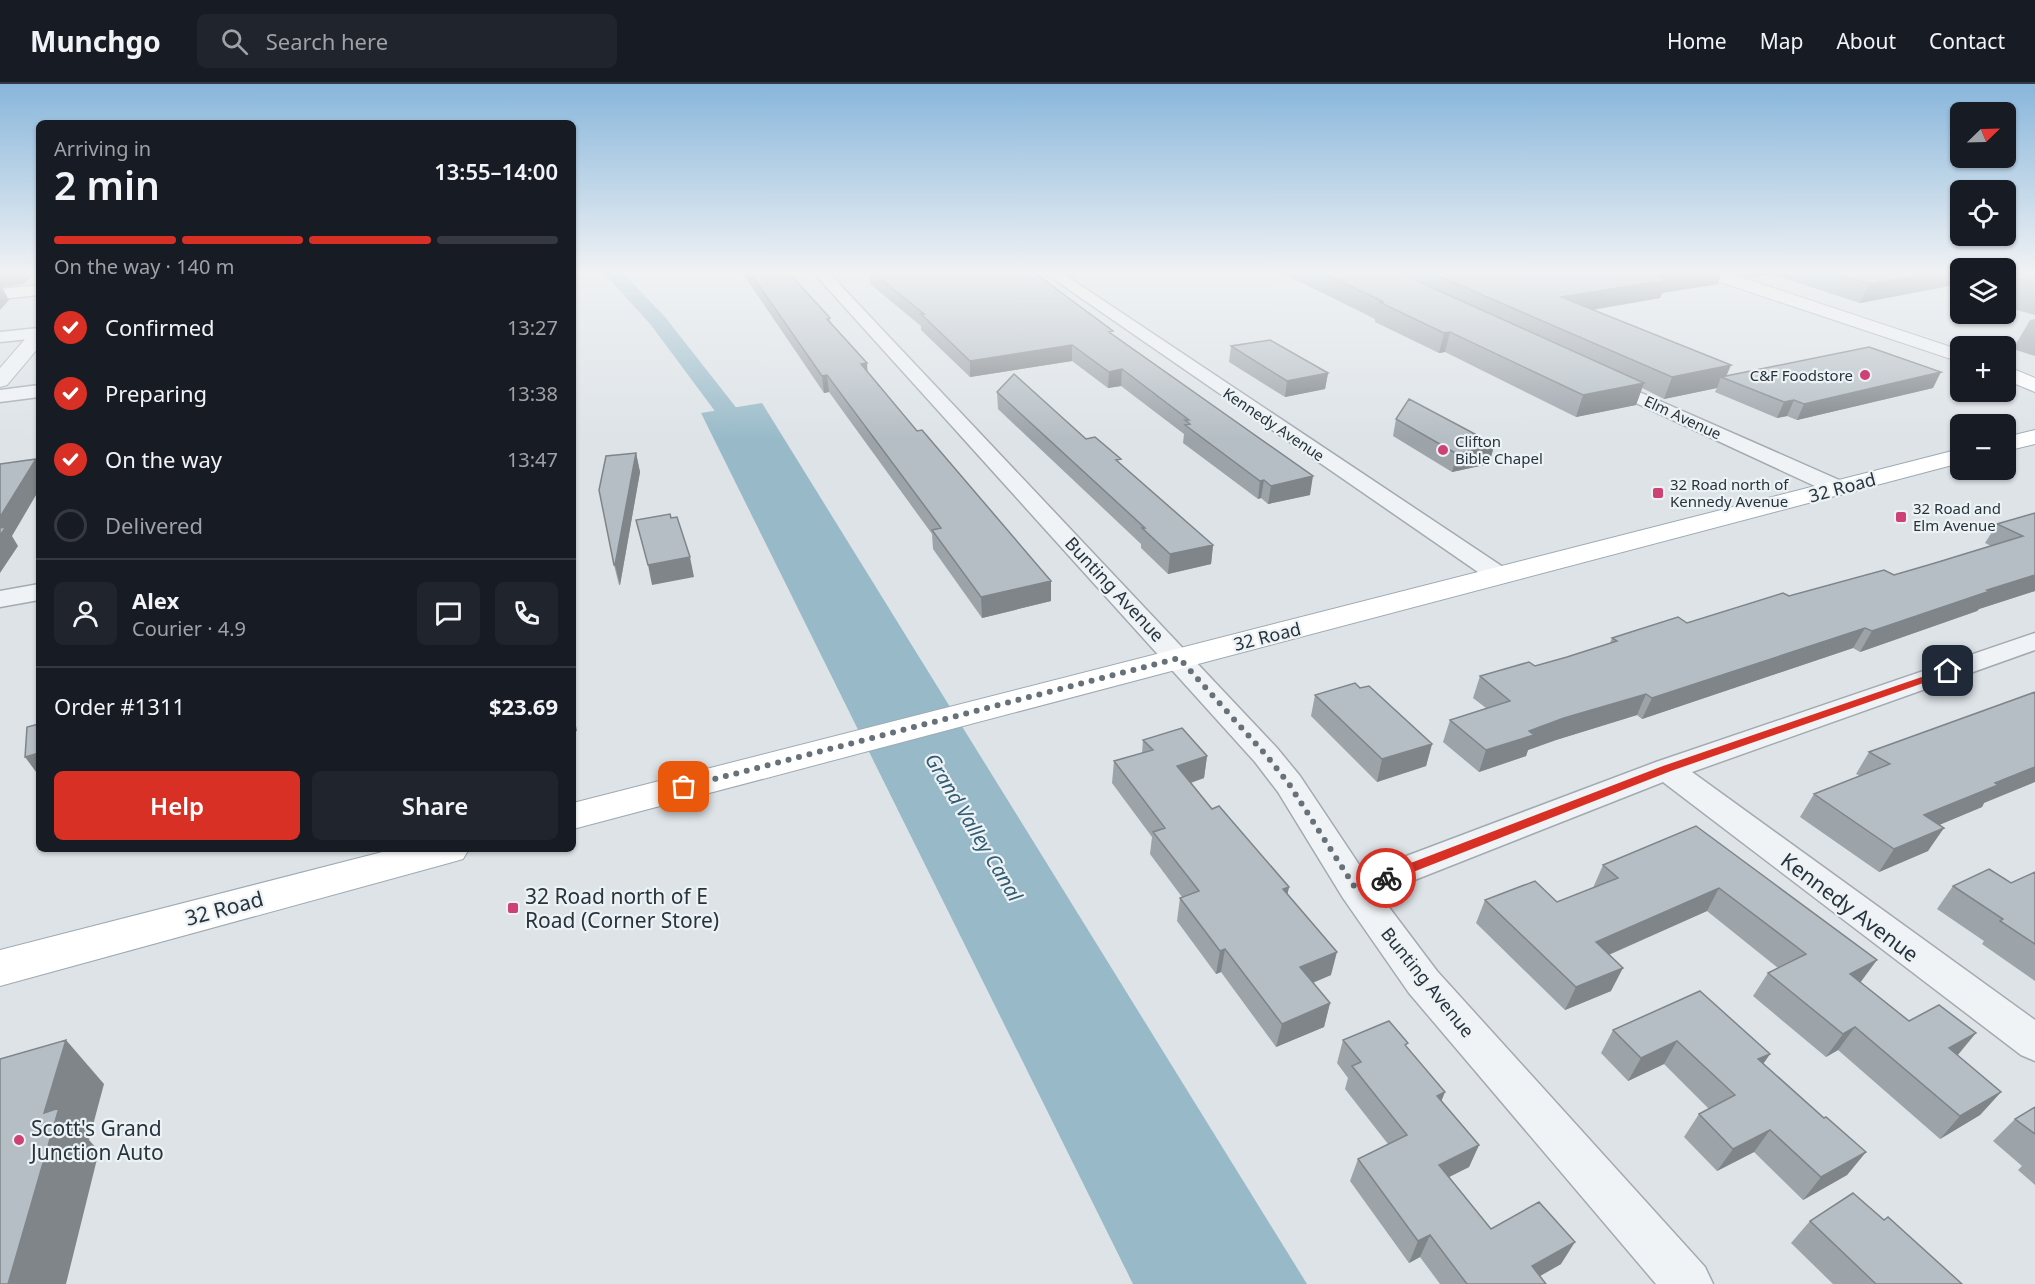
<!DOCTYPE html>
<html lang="en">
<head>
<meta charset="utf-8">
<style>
  :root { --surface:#171b24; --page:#20242c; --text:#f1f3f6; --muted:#9ea1a6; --line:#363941; --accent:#d93025 }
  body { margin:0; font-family:"Noto Sans",sans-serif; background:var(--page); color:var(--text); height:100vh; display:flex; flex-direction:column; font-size:22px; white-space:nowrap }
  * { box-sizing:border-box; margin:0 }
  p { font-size:20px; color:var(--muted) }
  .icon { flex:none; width:33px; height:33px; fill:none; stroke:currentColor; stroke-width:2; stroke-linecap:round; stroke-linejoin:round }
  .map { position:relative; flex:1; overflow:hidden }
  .details { position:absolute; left:36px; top:36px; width:540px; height:732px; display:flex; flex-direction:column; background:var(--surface); border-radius:9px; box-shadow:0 2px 4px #0004 }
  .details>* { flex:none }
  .needle { width:39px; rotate:67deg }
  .controls { position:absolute; left:1950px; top:18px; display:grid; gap:12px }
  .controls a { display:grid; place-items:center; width:66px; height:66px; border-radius:9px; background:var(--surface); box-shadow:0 2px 4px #0004; font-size:30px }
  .pin { position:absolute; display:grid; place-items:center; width:51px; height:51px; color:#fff; margin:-26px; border-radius:12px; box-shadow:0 3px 9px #0006 }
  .courier { position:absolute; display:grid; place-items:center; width:60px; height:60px; margin:-30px; border:4px solid #d93025; border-radius:50%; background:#fff; color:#222; box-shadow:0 2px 8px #0007 }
  .head em { font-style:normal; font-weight:600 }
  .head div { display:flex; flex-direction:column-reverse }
  .head { display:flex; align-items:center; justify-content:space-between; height:102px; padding:0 18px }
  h1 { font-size:39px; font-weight:600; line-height:45px }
  .bar { display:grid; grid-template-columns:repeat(4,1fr); gap:9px 6px; align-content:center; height:72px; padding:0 18px }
  .bar i { height:8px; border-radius:4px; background:var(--line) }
  .bar .selected { background:var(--accent) }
  .bar p { grid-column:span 4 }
  .line { display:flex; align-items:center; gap:15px; padding:0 18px; border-top:2px solid var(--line) }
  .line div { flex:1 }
  .round { display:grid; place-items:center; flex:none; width:63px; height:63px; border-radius:9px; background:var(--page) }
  ol { padding:0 18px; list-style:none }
  li { display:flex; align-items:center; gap:18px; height:66px }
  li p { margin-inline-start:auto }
  li .icon { padding:6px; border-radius:50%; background:var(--accent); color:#fff; stroke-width:4 }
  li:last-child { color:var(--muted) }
  li i { width:33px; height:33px; border:3px solid var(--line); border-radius:50% }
  .button { display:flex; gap:12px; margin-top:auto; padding:12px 18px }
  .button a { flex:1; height:69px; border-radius:9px; background:var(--accent); color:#fff; font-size:24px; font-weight:600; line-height:69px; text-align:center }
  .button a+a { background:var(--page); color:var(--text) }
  header { display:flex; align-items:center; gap:36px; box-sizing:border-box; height:84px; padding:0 30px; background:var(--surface); border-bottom:2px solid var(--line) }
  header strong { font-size:28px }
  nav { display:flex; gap:33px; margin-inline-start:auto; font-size:21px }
  .search { width:420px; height:54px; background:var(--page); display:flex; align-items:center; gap:15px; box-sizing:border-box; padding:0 21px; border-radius:9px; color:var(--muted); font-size:22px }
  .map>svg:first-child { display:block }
  .water { fill:#98bac8 }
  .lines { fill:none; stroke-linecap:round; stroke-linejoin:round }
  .canal { fill:#98bac8; fill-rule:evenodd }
  .minor-casing { stroke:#a3abb1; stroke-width:3 }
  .tertiary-casing { stroke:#a3abb1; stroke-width:2 }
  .primary-casing { stroke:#9daab3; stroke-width:2 }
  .minor { fill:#f0f3f6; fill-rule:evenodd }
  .tertiary { fill:#f0f3f6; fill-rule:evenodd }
  .primary { fill:#fff; fill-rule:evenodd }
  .wall { fill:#9ca3a9 }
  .shaded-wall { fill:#7f8589 }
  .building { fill:#b5bec4; stroke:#7f8589; stroke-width:1.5 }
  .route { fill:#d93025 }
  .done { stroke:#677179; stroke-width:6; stroke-dasharray:0 10.8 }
  .poi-dot { fill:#ce4175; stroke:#edf2f5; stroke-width:2 }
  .labels { text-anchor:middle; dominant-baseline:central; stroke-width:4.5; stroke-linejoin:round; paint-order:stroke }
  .far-poi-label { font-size:15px; fill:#27343e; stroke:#edf2f5; text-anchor:start }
  .far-street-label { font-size:15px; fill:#27343e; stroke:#edf2f5 }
  .street-label { font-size:18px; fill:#27343e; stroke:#edf2f5 }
  .water-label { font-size:20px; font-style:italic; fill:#315c71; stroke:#edf2f5 }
  .near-poi-label { font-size:21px; fill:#27343e; stroke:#edf2f5; text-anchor:start }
  .near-street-label { font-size:21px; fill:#27343e; stroke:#edf2f5 }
</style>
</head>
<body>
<header>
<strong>Munchgo</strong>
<div class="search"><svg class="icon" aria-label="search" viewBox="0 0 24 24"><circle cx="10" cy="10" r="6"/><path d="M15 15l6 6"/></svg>Search here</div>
<nav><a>Home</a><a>Map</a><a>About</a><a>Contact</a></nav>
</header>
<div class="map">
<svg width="2035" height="1200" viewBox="0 0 2035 1200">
  <rect width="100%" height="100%" fill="#dde3e7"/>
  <path class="water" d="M762,319L1307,1200H1133L701,329Z"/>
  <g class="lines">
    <path class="canal" d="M602,187H621L665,233L764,359L768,364L764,369L755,372L746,369L651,241Z"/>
    <defs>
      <path id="minor" d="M812,187H827L1277,664L1300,692L1364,788L1656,678L2035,549V566L1692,688L2035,936V977L2021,971L1663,698L1379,810L1437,887L1705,1183L1713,1200H1656L1409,909L1343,814L1278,708L1255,678Z
        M1042,187H1059L1509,487L1512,492L1509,497L1500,499L1491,497Z
        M39,201V211L0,215V205Z
        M39,244V254L0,258V248Z
        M1603,292L1846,399L1849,404L1846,409L1838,411L1830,409L1597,301L1594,297L1597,293Z
        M39,301V313L0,318V306Z
        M39,500V516L0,523V507Z"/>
      <path id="tertiary" d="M1697,187H1722L1960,266V278L1699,191Z
        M39,245V263L7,301L0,303V284L32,247Z"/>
      <path id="primary" d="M2006,282L2035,294V308L2006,296Z
        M2035,346V360L2006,367V353Z
        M1960,365V379L573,745V719Z
        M394,765H469L463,775L449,779L0,902V866Z"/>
    </defs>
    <use href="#minor" class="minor-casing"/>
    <use href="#tertiary" class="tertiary-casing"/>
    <use href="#primary" class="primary-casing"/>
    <use href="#minor" class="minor"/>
    <use href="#tertiary" class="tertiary"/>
    <use href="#primary" class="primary"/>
  </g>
  <path class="wall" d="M741,187H787L830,234V238L867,279V288L1051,517L982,534L933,465L932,450L829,308L824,309Z
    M869,187H1032L1113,251L1310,411L1268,420L1261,414L1258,415L1183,359L1184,350L1121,302L1108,304L1072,277L970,293L921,246V242L870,200Z
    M1278,187H1722L1718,200L1662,209L1660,214L1593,226L1731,281L1726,292L1933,304L1797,336L1787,332L1777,334L1715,308L1717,304L1664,315L1642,304L1636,321L1576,333L1445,268L1439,269L1375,238V235Z
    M1730,187H1960V200L1860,219L1771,190L1750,194Z
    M2006,191L2035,199V231L2006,223Z
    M2035,235V272L2013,265L2030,236Z
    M1231,262L1328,289L1325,305L1285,313L1229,278Z
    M997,308L1086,355L1120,380L1213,461L1211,480L1168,490L1141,464V460L998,325Z
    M1396,335L1488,359L1494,362L1489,380L1452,388L1393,352Z
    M636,369L640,388L620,501H619L614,481Z
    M2035,429V507L1979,525L1977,527L1860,568L1853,564L1642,635L1637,631L1556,656L1528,666L1526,672L1479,688L1443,658L1450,636L1486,624L1473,614L1480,592L1535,582L1567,573L1610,559L1612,554L1687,539L1789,512L1894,491L1935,479L1991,462L1985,459L1997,440Z
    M1315,611L1432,660L1426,682L1377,698L1311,632Z
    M1143,656L1207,672L1204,694L1191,699L1212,725L1289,803L1287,810L1331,891L1313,899L1330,919L1324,943L1276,963L1221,888L1216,890L1177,837L1180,814L1182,813L1150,770L1152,753L1112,699L1114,677L1142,669Z
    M1869,668L1984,719L1982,723L1939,741L1928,767L1879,788L1800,733L1814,710L1860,692L1856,690Z
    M1696,742L1861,899L1909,937L1957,971L2001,1008L1980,1031L1940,1055L1838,966L1826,973L1753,912L1768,889L1778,884L1707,827L1609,871L1611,907L1565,926L1476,839L1485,816L1557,818L1593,804L1603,781Z
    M2035,788V897L1982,860L1984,857L1937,825L1953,802L2011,799Z
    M1613,946L1770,970L1763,980L1824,1034L1866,1068L1847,1091L1803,1116L1754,1068L1717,1087L1684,1053L1699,1030L1709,1025L1664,980L1628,997L1601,969Z
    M1343,956L1407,963L1442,1017L1479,1061L1469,1083L1449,1093L1491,1145L1561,1180L1540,1192L1546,1200H1440L1420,1173L1409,1179L1350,1097L1358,1075L1388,1060L1345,1005L1348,994L1337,979Z
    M2035,1023V1101L2018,1086L2022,1082L1993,1057L2015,1035Z
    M1884,1136L1962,1200H1833L1791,1159L1810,1137Z"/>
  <path class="shaded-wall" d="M9,187H31L33,191L24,200L2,203L9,216L0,226V188Z
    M1688,187H1722L1718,200L1662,209L1660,214L1555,232L1561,213L1656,192Z
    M1753,187H1773L1771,190L1750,194Z
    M1939,187H1960V200L1860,219L1869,200Z
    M1450,248L1445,268L1439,269L1444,249Z
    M1072,261V277L970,293V277Z
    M867,279L868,295L861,280Z
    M1731,281L1725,295L1721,293L1717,304L1664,315L1672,293Z
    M1122,285L1121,302L1108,304L1109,288Z
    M1941,288L1933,304L1797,336L1804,320Z
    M1328,289L1325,305L1285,313L1287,297Z
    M827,291L829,308L824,309L822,292Z
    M1644,299L1636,321L1576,333L1583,311Z
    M1794,316L1787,332L1777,334L1784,318Z
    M1485,357H1488L1486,364L1494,362L1489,380L1452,388L1457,370Z
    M636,369L640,388L620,501L615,481Z
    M36,375L39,380V406L12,452L18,462L0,489V433Z
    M1313,392L1310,411L1268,420L1271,402Z
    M1264,396L1261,414L1258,415L1260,397Z
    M1213,461L1211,480L1168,490L1170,470Z
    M690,473L694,493L652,501L648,481Z
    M2035,491V507L1979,525L1977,527L1860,568L1872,547L1987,506Z
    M1051,497V517L982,534L981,513Z
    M1865,544L1853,564L1642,635L1652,614Z
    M1646,610L1637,631L1556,656L1528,666L1526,672L1479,688L1486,666L1529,647L1564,634Z
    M573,626L577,647L573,648Z
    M1432,660L1426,682L1377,698L1382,675Z
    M39,669V692L25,673Z
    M1207,672L1204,694L1174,704L1177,682Z
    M2035,683V698L1984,719L1982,723L1908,754L1924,731L1995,699Z
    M1944,744L1928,767L1879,788L1894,765Z
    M1289,803L1284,826L1283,805Z
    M1719,804L1707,827L1585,881L1596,858Z
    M1225,865L1221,888L1216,890L1220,867Z
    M1337,868L1331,891L1294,906L1300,883Z
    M1877,876L1860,899L1850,890Z
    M1623,884L1611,907L1565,926L1576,903Z
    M1330,919L1324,943L1276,963L1282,940Z
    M1855,943L1838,966L1826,973L1843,950Z
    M1976,949L1957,972L1949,964Z
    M66,956L104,1000L89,1056L99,1067L66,1200H8L44,1029Z
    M1677,957L1664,980L1628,997L1641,974Z
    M1770,970L1754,993L1758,975Z
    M1445,1008L1436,1031L1437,1012Z
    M2001,1008L1980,1031L1940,1055L1960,1032Z
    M1770,1046L1754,1068L1717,1087L1733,1065Z
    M1479,1061L1469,1083L1429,1103L1439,1081Z
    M1866,1068L1847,1091L1803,1116L1821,1093Z
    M1430,1151L1420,1173L1409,1179L1418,1157Z
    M1575,1158L1561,1180L1526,1200L1532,1182Z"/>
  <path class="building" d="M749,187H787L830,234L827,235L867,279L861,280L917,347L922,346L1051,497L981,513L932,446L941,444L827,291L822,292Z
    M871,187H1032L1113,247L1109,248L1313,392L1271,402L1264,396L1260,397L1185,341L1190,340L1185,336H1189L1122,285L1109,288L1072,261L970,277L921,230H924Z
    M1319,187H1395L1644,299L1583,311L1450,248L1444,249L1379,218H1384Z
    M1427,187H1688L1656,192L1667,196L1561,213L1731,281L1672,293Z
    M1827,187H1939L1869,200Z
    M2023,187H2035V199L2006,191Z
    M1270,256L1328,289L1287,297L1231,262Z
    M1869,263L1941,288L1804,320L1794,316L1784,318L1721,293Z
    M1014,290L1086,355L1095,353L1121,375L1116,376L1213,461L1170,470L1142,444H1145L997,308Z
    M1409,315L1488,357H1485L1494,362L1457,370L1396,335Z
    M636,369L615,481H614L599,406L606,372Z
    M36,375L0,433V380Z
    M2035,429V491L1987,506L1990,507L1872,547L1865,544L1652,614L1646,610L1564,634L1529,647L1534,651L1486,666L1450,636L1510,617L1480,592L1529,578L1535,582L1567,573L1617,557L1612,554L1678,533L1687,539L1783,509L1789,512L1884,486L1894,491L1935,479L2023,452L1997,440Z
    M670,430L671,434L677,433L690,473L648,481L636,436Z
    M6,443L0,451V444Z
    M1355,599L1360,604L1369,602L1432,660L1382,675L1315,611Z
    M2035,608V683L1995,699L1998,701L1924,731L1944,744L1894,765L1814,710L1890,680L1869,668Z
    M39,640V669L25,673L27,643Z
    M1182,644L1207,672L1177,682L1212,725L1219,722L1289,803L1283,805L1337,868L1300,883L1330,919L1282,940L1225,865L1220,867L1180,814L1199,807L1153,748L1165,744L1114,677L1153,666L1143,656Z
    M1696,742L1877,876L1850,890L1909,937L1939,921L1976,949L1949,964L2001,1008L1960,1032L1855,943L1843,950L1768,889L1806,870L1719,804L1596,858L1623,884L1576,903L1485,816L1535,797L1557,818L1618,794L1603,781Z
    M1989,785L2011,799L2035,788V860L2000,837L2003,835L1953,802Z
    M1700,907L1770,970L1758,975L1824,1034L1826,1033L1866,1068L1821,1093L1770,1046L1733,1065L1699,1030L1735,1011L1677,957L1641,974L1613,946Z
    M1389,937L1408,959L1405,961L1445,1008L1437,1012L1479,1061L1439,1081L1491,1145L1539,1118L1575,1158L1532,1182L1546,1200H1467L1430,1151L1418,1157L1358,1075L1407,1051L1352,982L1361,978L1343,956Z
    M66,956L44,1029L59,1024L8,1200H0V975Z
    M2035,1023V1050L2015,1035Z
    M1853,1109L1884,1136L1888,1133L1962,1200H1876L1810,1137Z"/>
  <linearGradient id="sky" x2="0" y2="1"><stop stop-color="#88b6db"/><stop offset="0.53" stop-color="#f0f2f4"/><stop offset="1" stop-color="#f0f2f4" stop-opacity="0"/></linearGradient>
  <rect width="2035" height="355" fill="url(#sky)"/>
  <path class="route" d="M1948,584L1952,585V589L1671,687L1390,797L1386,798L1380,794L1382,790L1663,682Z"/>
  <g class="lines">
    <path class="done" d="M684,703L1179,574L1266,671L1289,700L1356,805L1386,794"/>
  </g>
  <g class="poi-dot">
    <circle cx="1865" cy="291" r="6"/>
    <circle cx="1443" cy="366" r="6"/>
    <rect x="1652" y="403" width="12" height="12" rx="3"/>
    <rect x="1895" y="427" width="12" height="12" rx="3"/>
    <rect x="507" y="818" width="12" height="12" rx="3"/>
    <circle cx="19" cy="1056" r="6"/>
  </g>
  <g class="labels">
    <g class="far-poi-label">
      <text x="1853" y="291" text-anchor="end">C&amp;F Foodstore</text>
      <text x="1455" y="357">Clifton<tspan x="1455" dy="17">Bible Chapel</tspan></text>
      <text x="1670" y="400">32 Road north of<tspan x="1670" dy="17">Kennedy Avenue</tspan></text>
      <text x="1913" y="424">32 Road and<tspan x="1913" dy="17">Elm Avenue</tspan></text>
    </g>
    <g class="far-street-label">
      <text transform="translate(1683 333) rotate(25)">Elm Avenue</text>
      <text transform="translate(1274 340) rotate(34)">Kennedy Avenue</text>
    </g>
    <g class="street-label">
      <text transform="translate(1842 403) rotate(-15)">32 Road</text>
      <text transform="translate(1115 505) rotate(47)">Bunting Avenue</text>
      <text transform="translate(1267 552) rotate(-14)">32 Road</text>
      <text transform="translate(1428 898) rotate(51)">Bunting Avenue</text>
    </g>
    <g class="water-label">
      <text transform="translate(974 743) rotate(59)">Grand Valley Canal</text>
    </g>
    <g class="near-poi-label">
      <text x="525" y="812">32 Road north of E<tspan x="525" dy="24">Road (Corner Store)</tspan></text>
      <text x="31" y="1044">Scott's Grand<tspan x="31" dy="24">Junction Auto</tspan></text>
    </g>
    <g class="near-street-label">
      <text transform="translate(1850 823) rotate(37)">Kennedy Avenue</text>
      <text transform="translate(224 824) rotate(-15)">32 Road</text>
    </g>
  </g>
</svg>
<div class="controls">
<a><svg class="needle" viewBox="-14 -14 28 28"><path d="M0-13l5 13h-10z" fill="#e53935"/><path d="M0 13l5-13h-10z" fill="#9ea1a6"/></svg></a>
<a><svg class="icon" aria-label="locate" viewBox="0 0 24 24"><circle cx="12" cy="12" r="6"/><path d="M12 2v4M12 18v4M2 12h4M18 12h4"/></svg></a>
<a><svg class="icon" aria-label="layers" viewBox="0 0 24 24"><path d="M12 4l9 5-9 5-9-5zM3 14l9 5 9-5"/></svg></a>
<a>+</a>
<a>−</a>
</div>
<div class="pin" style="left:684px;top:703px;background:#ea580c"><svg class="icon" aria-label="bag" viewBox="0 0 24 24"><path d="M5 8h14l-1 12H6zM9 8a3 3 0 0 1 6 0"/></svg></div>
<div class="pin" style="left:1948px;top:587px;background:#1f2937"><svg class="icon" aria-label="home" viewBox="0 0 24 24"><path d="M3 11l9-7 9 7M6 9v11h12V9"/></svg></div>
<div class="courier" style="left:1386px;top:794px"><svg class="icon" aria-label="bike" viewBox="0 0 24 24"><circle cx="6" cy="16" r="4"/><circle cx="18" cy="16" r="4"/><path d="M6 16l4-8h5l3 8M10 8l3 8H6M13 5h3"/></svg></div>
<section class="details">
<div class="head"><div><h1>2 min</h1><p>Arriving in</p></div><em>13:55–14:00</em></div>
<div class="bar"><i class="selected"></i><i class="selected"></i><i class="selected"></i><i></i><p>On the way · 140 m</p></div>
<ol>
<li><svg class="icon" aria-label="check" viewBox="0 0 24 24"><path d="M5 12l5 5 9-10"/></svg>Confirmed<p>13:27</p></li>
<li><svg class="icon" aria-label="check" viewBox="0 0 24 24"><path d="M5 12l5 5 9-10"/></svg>Preparing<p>13:38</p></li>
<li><svg class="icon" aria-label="check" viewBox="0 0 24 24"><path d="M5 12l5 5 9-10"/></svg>On the way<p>13:47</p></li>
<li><i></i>Delivered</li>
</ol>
<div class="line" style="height:108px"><a class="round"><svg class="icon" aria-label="person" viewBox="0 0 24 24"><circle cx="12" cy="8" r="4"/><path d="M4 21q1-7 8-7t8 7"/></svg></a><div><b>Alex</b><p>Courier · 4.9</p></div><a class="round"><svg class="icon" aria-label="chat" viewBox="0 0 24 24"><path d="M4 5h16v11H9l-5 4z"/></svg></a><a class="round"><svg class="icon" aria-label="phone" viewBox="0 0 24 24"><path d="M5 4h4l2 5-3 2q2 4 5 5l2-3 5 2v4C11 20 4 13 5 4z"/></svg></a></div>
<div class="line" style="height:78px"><div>Order #1311</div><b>$23.69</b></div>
<div class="button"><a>Help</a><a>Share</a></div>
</section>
</div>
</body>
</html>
